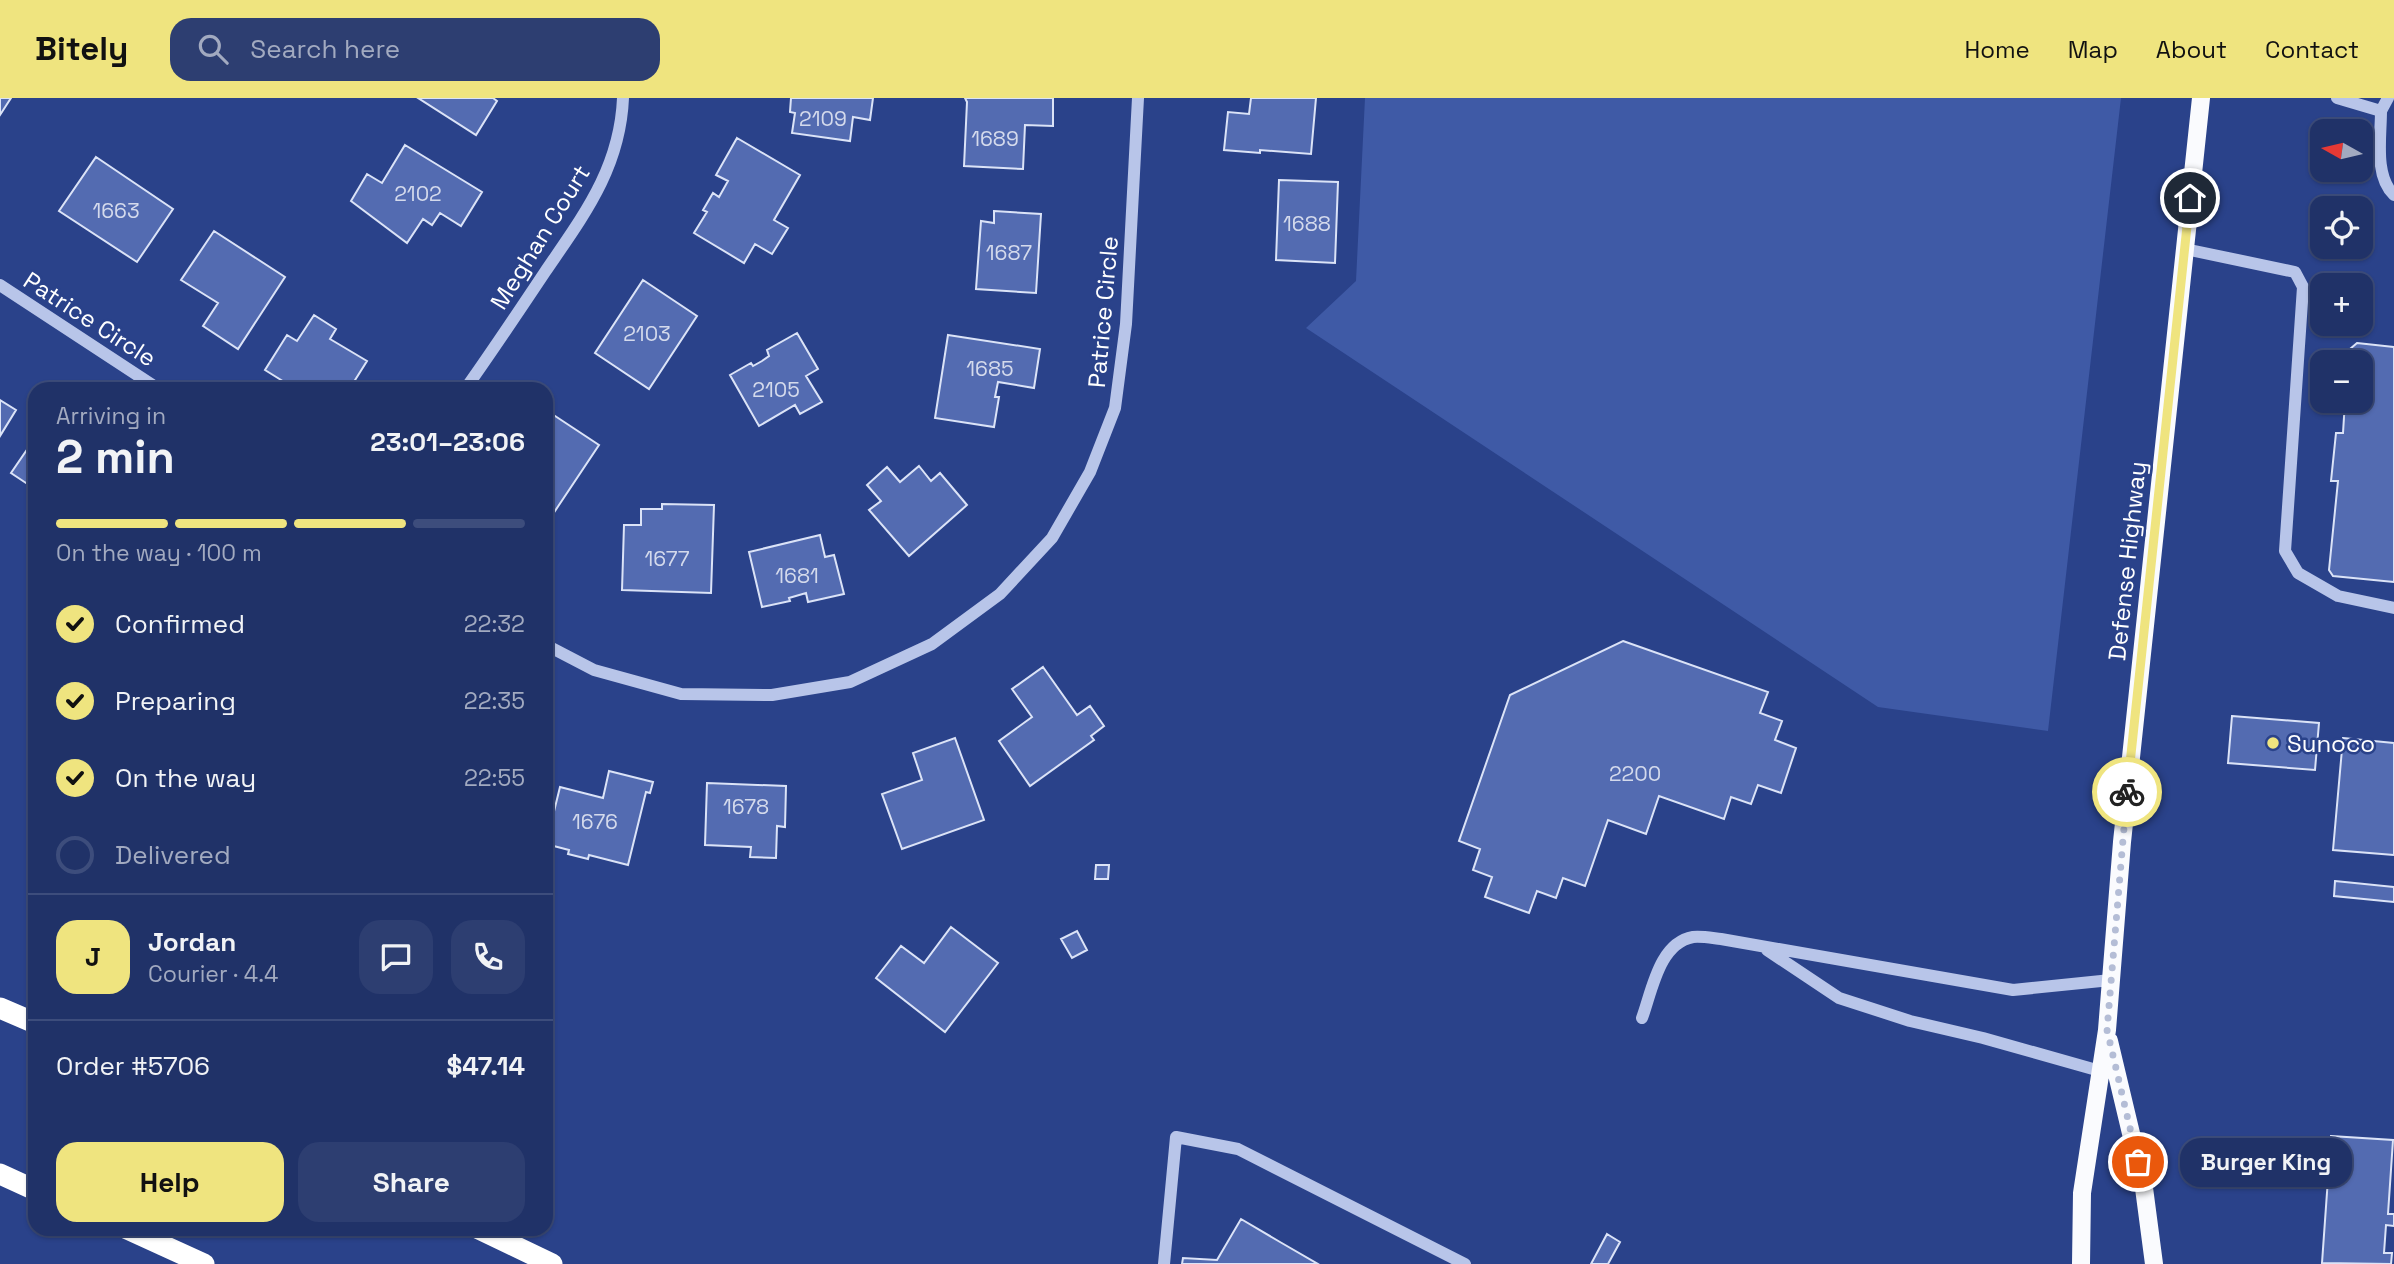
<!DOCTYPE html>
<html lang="en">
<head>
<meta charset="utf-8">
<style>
  :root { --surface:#203268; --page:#2d3e71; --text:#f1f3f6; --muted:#a2aac0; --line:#3d4d7c; --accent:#efe47f }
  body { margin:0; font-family:"Space Grotesk",sans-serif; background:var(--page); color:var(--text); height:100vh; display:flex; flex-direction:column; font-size:26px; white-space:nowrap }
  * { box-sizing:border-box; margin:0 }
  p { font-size:23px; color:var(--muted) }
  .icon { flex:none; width:38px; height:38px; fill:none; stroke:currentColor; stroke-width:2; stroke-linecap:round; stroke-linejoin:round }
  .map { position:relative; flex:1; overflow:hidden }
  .side { position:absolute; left:28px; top:284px; width:525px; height:854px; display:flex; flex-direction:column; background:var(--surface); border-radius:21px; box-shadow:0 2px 5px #0004,0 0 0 2px var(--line) }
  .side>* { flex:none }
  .needle { width:46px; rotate:278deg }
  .buttons { position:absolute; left:2310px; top:21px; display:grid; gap:14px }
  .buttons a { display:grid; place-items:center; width:63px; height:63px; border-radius:14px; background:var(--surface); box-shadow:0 2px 5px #0004,0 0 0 2px var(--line); font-size:35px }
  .pin { position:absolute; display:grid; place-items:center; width:60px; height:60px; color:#fff; margin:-30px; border:4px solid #fff; border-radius:50%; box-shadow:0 2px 7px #0007 }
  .courier { position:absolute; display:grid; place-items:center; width:70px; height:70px; margin:-35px; border:5px solid #efe47f; border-radius:50%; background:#fff; color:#222; box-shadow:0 2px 9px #0007 }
  .bubble { position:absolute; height:49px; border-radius:21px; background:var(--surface); box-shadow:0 2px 5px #0004,0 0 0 2px var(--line); font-size:23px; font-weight:600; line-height:49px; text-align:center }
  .overview em { font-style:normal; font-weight:600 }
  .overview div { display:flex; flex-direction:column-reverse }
  .overview { display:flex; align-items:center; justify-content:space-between; height:119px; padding:0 28px }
  h1 { font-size:46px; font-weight:600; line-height:52px }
  .bar { display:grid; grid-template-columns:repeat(4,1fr); gap:10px 7px; align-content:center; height:84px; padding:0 28px }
  .bar i { height:9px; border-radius:5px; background:var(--line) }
  .bar .active { background:var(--accent) }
  .bar p { grid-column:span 4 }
  .line { display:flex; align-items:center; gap:18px; padding:0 28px; border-top:2px solid var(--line) }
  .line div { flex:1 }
  .round { display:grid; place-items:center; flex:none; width:74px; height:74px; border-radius:21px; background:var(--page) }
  ol { padding:0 28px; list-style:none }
  li { display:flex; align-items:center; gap:21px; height:77px }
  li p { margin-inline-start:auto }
  li .icon { padding:7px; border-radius:50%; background:var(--accent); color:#111; stroke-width:4 }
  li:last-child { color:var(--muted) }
  li i { width:38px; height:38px; border:4px solid var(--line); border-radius:50% }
  .action { display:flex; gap:14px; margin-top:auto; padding:14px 28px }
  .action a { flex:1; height:80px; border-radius:21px; background:var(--accent); color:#111; font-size:28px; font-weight:600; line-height:80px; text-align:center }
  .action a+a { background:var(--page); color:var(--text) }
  header { display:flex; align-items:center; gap:42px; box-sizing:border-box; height:98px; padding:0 35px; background:var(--accent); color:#111 }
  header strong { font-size:33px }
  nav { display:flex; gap:38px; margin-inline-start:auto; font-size:24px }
  .search { width:490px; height:63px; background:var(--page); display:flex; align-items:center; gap:18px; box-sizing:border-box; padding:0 24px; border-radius:21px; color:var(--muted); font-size:26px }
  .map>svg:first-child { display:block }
  .green { fill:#3f5aa6 }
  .building { fill:#536bb1; stroke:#dbe3f7; stroke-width:2 }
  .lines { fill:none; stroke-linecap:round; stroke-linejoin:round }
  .minor { stroke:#b8c5e9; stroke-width:12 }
  .major { stroke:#fafbfe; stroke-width:18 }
  .highway { stroke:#fff; stroke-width:21 }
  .done { stroke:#b4bdd6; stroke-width:7; stroke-dasharray:0 12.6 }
  .route { stroke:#efe47f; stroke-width:9 }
  .poi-dot { fill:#efe47f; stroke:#2a428a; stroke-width:2.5 }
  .labels { text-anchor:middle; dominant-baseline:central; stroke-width:5; stroke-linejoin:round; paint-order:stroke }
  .number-label { font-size:21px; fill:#d4daec }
  .street-label { font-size:24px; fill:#fff; stroke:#2a428a }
  .poi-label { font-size:24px; fill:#fff; stroke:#2a428a; text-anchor:start }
</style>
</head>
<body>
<header>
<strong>Bitely</strong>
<div class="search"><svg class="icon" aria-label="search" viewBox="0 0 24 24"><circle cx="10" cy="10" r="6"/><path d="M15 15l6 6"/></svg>Search here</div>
<nav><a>Home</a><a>Map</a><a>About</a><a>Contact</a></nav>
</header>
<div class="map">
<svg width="2394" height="1166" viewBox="0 0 2394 1166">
  <rect width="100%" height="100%" fill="#2a428a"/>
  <path class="green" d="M1365,0H2121L2048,633L1878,609L1306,230L1356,183Z"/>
  <path class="building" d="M0,0H11L0,17Z
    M418,0H493L497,3L476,37Z
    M791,0H873L870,22L853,19L850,43L792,35L795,15L790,14Z
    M965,0H1053V28L1025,27L1023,71L964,68L967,4Z
    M1251,0H1316L1311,56L1260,52V55L1224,52L1228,14L1249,16Z
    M737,40L800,77L774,122L788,130L772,156L755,146L744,165L694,135L707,114L703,112L713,95L719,99L728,83L716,77Z
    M405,47L482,94L461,128L440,115L432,127L423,121L407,145L351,103L367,76L382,85Z
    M96,59L173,111L137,164L59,113Z
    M1279,82L1338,84L1335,165L1276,162Z
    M994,113L1041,116L1036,195L976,191L981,123L994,125Z
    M214,133L285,179L238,251L203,228L218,205L181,182Z
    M643,182L697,218L649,291L595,255Z
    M314,217L336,231L330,241L367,263L350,290H308L302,286L299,290H294L265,272L287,237L297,243Z
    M797,235L818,271L806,278L822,304L800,316L795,307L759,328L730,277L751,265L753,268L762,263L769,258L767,252Z
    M948,237L1040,251L1034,290L998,284L995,299H999L994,329L935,320Z
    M2357,245L2394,249V484L2333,478L2329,472L2338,383H2331L2336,335H2343L2345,303H2361V264H2349L2350,251Z
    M0,302L16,312L0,338Z
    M546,312L599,347L547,425H546Z
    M35,340V391L11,375Z
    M919,368L931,383L940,375L967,407L909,458L869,412L881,403L867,387L887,369L900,384Z
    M662,406L714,407L711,495L622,492L624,427H641V411H662Z
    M820,437L825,459L834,457L844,496L808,504L806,495L789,500L790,503L762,509L749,454Z
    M1623,543L1768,594L1760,615L1782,623L1775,642L1796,650L1781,695L1758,687L1751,706L1731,699L1724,721L1659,698L1646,736L1608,722L1585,788L1563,780L1556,800L1537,793L1529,815L1485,799L1492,779L1473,772L1480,751L1459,743L1510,597Z
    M1043,569L1077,617L1090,608L1104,628L1091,638L1094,642L1030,688L999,643L1032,619L1012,591Z
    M2232,618L2319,625L2315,672L2228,665Z
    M955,640L984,722L902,751L882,696L922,682L913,655Z
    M2343,640L2394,645V757L2333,752Z
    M609,673L653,684L650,695L646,694L628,767L589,757L588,761L568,756L569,752L546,746L560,689L603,700Z
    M707,685L786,688L785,729L777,728L776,760L750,759L751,749L705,747Z
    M1096,767H1109L1108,781H1095Z
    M2335,783L2394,789V804L2334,798Z
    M951,829L998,865L945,934L876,880L901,848L924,865Z
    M1077,833L1087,852L1072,860L1061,841Z
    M2331,1038L2393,1042L2388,1116H2394V1128L2386,1127L2384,1155H2392L2391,1166L2322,1165Z
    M1241,1121L1280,1144L1318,1166H1182L1183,1160L1217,1162Z
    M1607,1136L1620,1144L1608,1166H1591Z"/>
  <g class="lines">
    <path class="minor" d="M2337,0L2381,13L2388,0
      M2381,13C2381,39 2374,78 2394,97
      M2185,151L2295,174L2303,189L2285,453L2298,475L2338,498L2394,510
      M0,187L157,290
      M466,290C493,252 519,213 545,174C583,118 620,71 623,0
      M546,547L594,572L681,596L772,597L850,584L932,546L1000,496L1052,440L1090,374L1115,310L1126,226L1138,0
      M1767,852L1839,900L1910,923L1983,940L2100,973
      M1642,920C1652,893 1659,845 1693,839C1701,838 1712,840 1721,841L2013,892L2111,882
      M1164,1166L1176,1039L1238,1051L1465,1166"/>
    <path class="major" d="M2109,943L2144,1090L2154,1166
      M2081,1166L2082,1095L2107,932L2122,744L2201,0"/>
    <path class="highway" d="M0,910L35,925
      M0,1076L35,1092
      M125,1130L204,1166
      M477,1130L552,1166"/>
  </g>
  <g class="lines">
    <path class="done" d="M2127,694L2107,932L2138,1064"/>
    <path class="route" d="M2127,694L2190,100"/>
  </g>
  <circle class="poi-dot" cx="2273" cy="645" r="7"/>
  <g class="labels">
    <g class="number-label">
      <text x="823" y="20">2109</text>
      <text x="995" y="40">1689</text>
      <text x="418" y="95">2102</text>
      <text x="116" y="112">1663</text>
      <text x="1307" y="125">1688</text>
      <text x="1009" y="154">1687</text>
      <text x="647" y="235">2103</text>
      <text x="990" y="270">1685</text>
      <text x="776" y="291">2105</text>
      <text x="667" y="460">1677</text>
      <text x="797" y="477">1681</text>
      <text x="1635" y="675">2200</text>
      <text x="746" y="708">1678</text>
      <text x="595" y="723">1676</text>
    </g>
    <g class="street-label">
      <text transform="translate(540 139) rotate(-58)">Meghan Court</text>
      <text transform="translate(1103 214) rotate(-85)">Patrice Circle</text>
      <text transform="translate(90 221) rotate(33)">Patrice Circle</text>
      <text transform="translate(2127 463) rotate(-84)">Defense Highway</text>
    </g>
    <g class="poi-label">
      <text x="2287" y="645">Sunoco</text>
    </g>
  </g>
</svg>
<div class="buttons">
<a><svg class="needle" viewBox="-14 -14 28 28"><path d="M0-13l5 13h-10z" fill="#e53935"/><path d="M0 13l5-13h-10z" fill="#a2aac0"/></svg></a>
<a><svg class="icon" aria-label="locate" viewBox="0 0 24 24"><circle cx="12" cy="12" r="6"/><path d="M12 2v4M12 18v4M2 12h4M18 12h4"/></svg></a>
<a>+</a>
<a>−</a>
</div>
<div class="pin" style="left:2138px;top:1064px;background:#ea580c"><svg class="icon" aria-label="bag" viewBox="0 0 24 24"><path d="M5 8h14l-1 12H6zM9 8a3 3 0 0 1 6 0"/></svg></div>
<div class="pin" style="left:2190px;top:100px;background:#1f2937"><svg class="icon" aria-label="home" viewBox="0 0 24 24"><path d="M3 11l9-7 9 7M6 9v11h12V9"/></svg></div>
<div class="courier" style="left:2127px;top:694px"><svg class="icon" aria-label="bike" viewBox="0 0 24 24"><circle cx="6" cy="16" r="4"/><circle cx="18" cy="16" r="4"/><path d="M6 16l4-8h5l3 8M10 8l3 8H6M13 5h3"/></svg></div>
<div class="bubble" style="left:2180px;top:1040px;width:172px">Burger King</div>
<section class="side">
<div class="overview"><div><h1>2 min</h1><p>Arriving in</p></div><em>23:01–23:06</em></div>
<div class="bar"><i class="active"></i><i class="active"></i><i class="active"></i><i></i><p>On the way · 100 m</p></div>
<ol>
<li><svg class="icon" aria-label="check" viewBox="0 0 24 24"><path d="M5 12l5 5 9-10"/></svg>Confirmed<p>22:32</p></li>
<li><svg class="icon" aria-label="check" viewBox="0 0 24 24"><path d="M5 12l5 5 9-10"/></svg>Preparing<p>22:35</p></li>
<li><svg class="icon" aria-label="check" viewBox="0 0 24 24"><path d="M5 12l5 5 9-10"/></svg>On the way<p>22:55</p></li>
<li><i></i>Delivered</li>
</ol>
<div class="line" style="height:126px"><b class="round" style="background:var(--accent);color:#111">J</b><div><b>Jordan</b><p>Courier · 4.4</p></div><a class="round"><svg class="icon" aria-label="chat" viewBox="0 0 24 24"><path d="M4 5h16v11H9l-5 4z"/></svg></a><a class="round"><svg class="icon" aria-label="phone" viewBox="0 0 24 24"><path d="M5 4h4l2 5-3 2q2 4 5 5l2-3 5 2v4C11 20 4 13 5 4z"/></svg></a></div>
<div class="line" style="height:91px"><div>Order #5706</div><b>$47.14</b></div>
<div class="action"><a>Help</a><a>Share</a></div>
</section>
</div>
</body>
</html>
